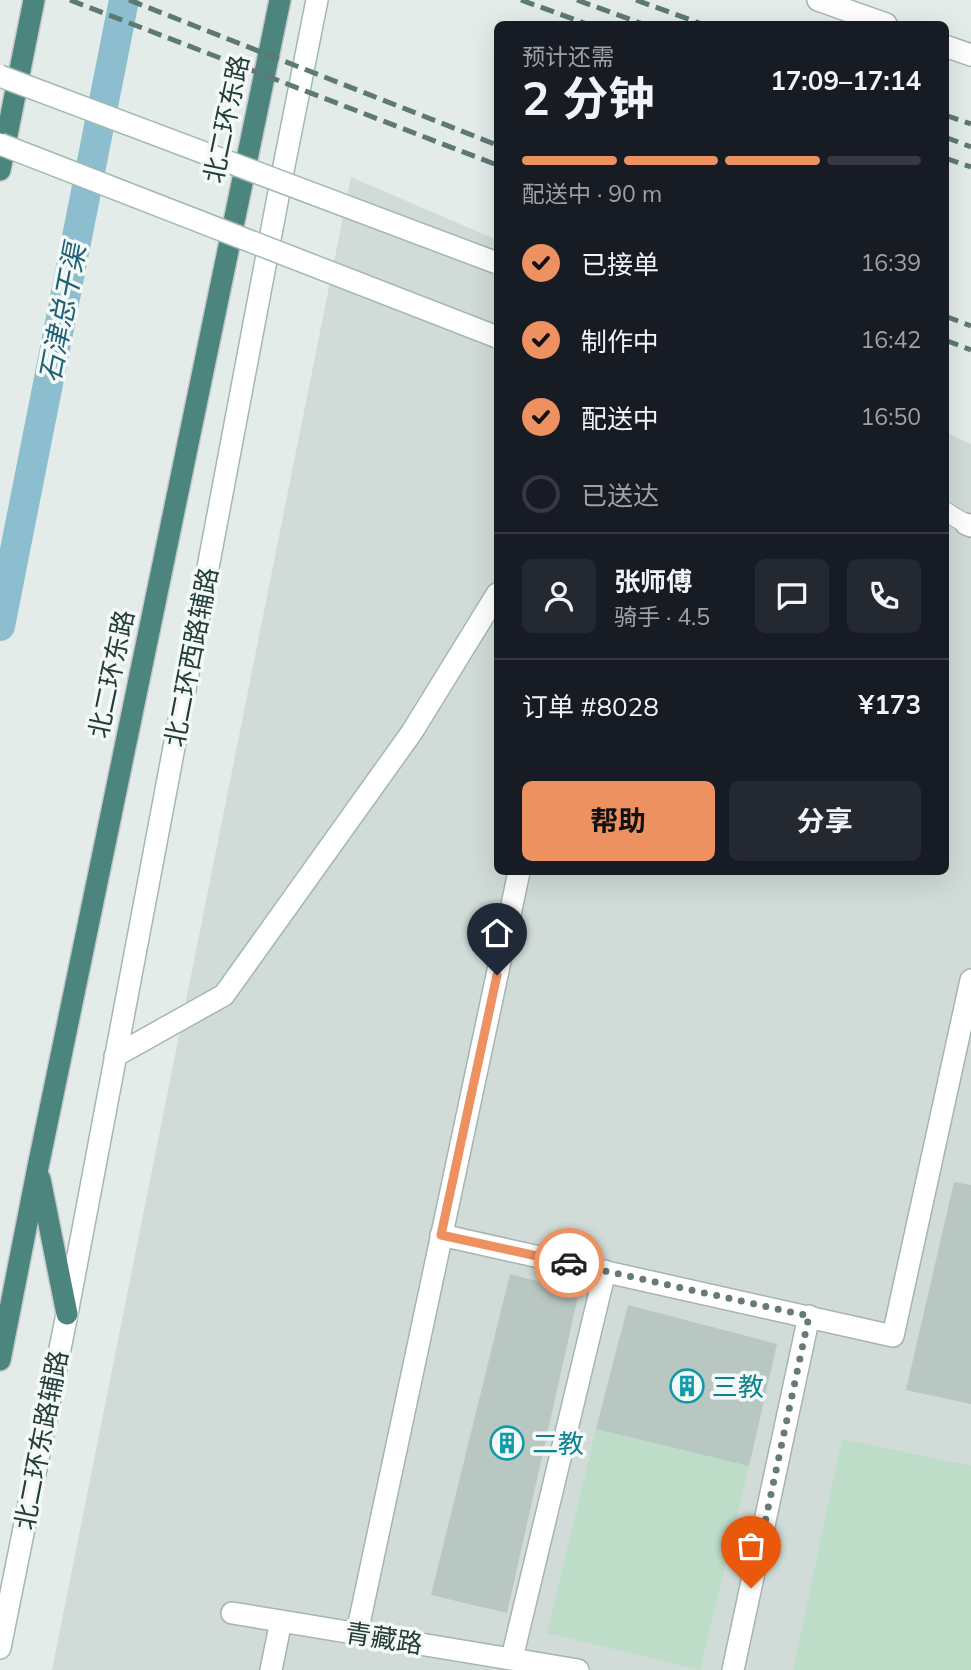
<!DOCTYPE html>
<html lang="zh">
<head>
<meta charset="utf-8">
<style>
  :root { --surface:#171b24; --page:#242831; --text:#f1f3f6; --muted:#9ea1a6; --line:#363941; --accent:#ed9161 }
  body { margin:0; font-family:Mulish,"Noto Sans SC",sans-serif; background:var(--page); color:var(--text); height:100vh; display:flex; flex-direction:column; font-size:26px; white-space:nowrap }
  * { box-sizing:border-box; margin:0 }
  p { font-size:23px; color:var(--muted) }
  .icon { flex:none; width:38px; height:38px; fill:none; stroke:currentColor; stroke-width:2; stroke-linecap:round; stroke-linejoin:round }
  .map { position:relative; flex:1; overflow:hidden }
  .sheet { position:absolute; left:494px; top:21px; width:455px; height:854px; display:flex; flex-direction:column; background:var(--surface); border-radius:10px; box-shadow:0 7px 28px #0002 }
  .sheet>* { flex:none }
  .pin { position:absolute; display:grid; place-items:center; width:60px; height:60px; color:#fff; margin:-72px -30px; border-radius:50% 50% 50% 0; rotate:-45deg; box-shadow:0 0 7px #0007 }
  .pin .icon { rotate:45deg }
  .courier { position:absolute; display:grid; place-items:center; width:70px; height:70px; margin:-35px; border:5px solid #ed9161; border-radius:50%; background:#fff; color:#222; box-shadow:0 2px 9px #0007 }
  .overview em { font-style:normal; font-weight:700 }
  .overview div { display:flex; flex-direction:column-reverse }
  .overview { display:flex; align-items:center; justify-content:space-between; height:119px; padding:0 28px }
  h1 { font-size:46px; font-weight:700; line-height:52px }
  .bar { display:grid; grid-template-columns:repeat(4,1fr); gap:10px 7px; align-content:center; height:84px; padding:0 28px }
  .bar i { height:9px; border-radius:5px; background:var(--line) }
  .bar .current { background:var(--accent) }
  .bar p { grid-column:span 4 }
  .line { display:flex; align-items:center; gap:18px; padding:0 28px; border-top:2px solid var(--line) }
  .line div { flex:1 }
  .round { display:grid; place-items:center; flex:none; width:74px; height:74px; border-radius:10px; background:var(--page) }
  ol { padding:0 28px; list-style:none }
  li { display:flex; align-items:center; gap:21px; height:77px }
  li p { margin-inline-start:auto }
  li .icon { padding:7px; border-radius:50%; background:var(--accent); color:#111; stroke-width:4 }
  li:last-child { color:var(--muted) }
  li i { width:38px; height:38px; border:4px solid var(--line); border-radius:50% }
  .primary-button { display:flex; gap:14px; margin-top:auto; padding:14px 28px }
  .primary-button a { flex:1; height:80px; border-radius:10px; background:var(--accent); color:#111; font-size:28px; font-weight:700; line-height:80px; text-align:center }
  .primary-button a+a { background:var(--page); color:var(--text) }
  .map>svg:first-child { display:block }
  .built { fill:#d1dcd8 }
  .green { fill:#bdddc9 }
  .lines { fill:none; stroke-linecap:round; stroke-linejoin:round }
  .canal { stroke:#8dbecf; stroke-width:30 }
  .building { fill:#b9c7c3 }
  .service-casing { stroke:#a6b4b1; stroke-width:20 }
  .minor-casing { stroke:#a6b4b1; stroke-width:24 }
  .tertiary-casing { stroke:#a6b4b1; stroke-width:24 }
  .secondary-casing { stroke:#a2b8b2; stroke-width:24 }
  .trunk-casing { stroke:#c1c9c8; stroke-width:24 }
  .service { stroke:#fff; stroke-width:18 }
  .minor { stroke:#fff; stroke-width:21 }
  .tertiary { stroke:#fff; stroke-width:21 }
  .secondary { stroke:#fff; stroke-width:21 }
  .trunk { stroke:#4c847e; stroke-width:21 }
  .rail { stroke:#5e7974; stroke-width:5; stroke-dasharray:14 7; stroke-linecap:butt }
  .secondary-bridge-casing { stroke:#a2b8b2; stroke-width:24; stroke-linecap:butt }
  .secondary-bridge { stroke:#fff; stroke-width:21 }
  .done { stroke:#667a77; stroke-width:7; stroke-dasharray:0 12.6 }
  .route { stroke:#ed9161; stroke-width:9 }
  .labels { text-anchor:middle; dominant-baseline:central; stroke-width:7; stroke-linejoin:round; paint-order:stroke }
  .street-label { font-size:26px; fill:#233d39; stroke:#f4f9f7 }
  .culture-label { font-size:26px; fill:#0d838f; stroke:#f4f9f7; text-anchor:start }
  .water-label { font-size:28px; font-style:italic; fill:#1f6077; stroke:#f4f9f7 }
</style>
</head>
<body>
<div class="map">
<svg width="971" height="1670" viewBox="0 0 971 1670">
  <rect width="100%" height="100%" fill="#e3ece9"/>
  <path class="built" d="M351,177L497,240V872H945V432L971,444V1670H52Z"/>
  <path class="green" d="M596,1429L749,1466L700,1670L547,1633Z
    M842,1439L971,1466V1670H793Z"/>
  <g class="lines">
    <path class="canal" d="M0,626L124,0"/>
  </g>
  <path class="building" d="M954,1182L971,1185V1404L906,1390Z
    M510,1274L579,1292L507,1613L431,1595Z
    M628,1305L777,1344L749,1466L596,1429Z"/>
  <g class="lines">
    <defs>
      <path id="service" d="M945,511L966,524"/>
      <path id="minor" d="M441,1235L893,1336L971,980
        M232,1613L578,1670
        M357,1633L519,872
        M512,1658L605,1271
        M271,1670L281,1621
        M733,1670L809,1316"/>
      <path id="tertiary" d="M818,0L886,24
        M945,46L971,55
        M966,524L971,526"/>
      <path id="secondary" d="M115,1056L224,995L412,732L497,594
        M0,1648L67,1314L281,181L317,0"/>
      <path id="trunk" d="M0,170L34,0
        M40,1179L67,1314
        M0,1360L38,1167L280,0"/>
    </defs>
    <use href="#service" class="service-casing"/>
    <use href="#minor" class="minor-casing"/>
    <use href="#tertiary" class="tertiary-casing"/>
    <use href="#secondary" class="secondary-casing"/>
    <use href="#trunk" class="trunk-casing"/>
    <use href="#service" class="service"/>
    <use href="#minor" class="minor"/>
    <use href="#tertiary" class="tertiary"/>
    <use href="#secondary" class="secondary"/>
    <use href="#trunk" class="trunk"/>
    <path class="rail" d="M70,0L497,165
      M129,0L497,145
      M521,0L587,24
      M577,0L643,24
      M636,0L702,24
      M945,115L971,124
      M945,137L971,147
      M945,158L971,167
      M945,316L971,326
      M945,340L971,350"/>
    <defs>
      <path id="secondary-bridge" d="M0,76L497,263
        M0,144L497,337"/>
    </defs>
    <use href="#secondary-bridge" class="secondary-bridge-casing"/>
    <use href="#secondary-bridge" class="secondary-bridge"/>
  </g>
  <g class="lines">
    <path class="done" d="M569,1263L809,1316L751,1588"/>
    <path class="route" d="M497,975L441,1235L569,1263"/>
  </g>
  <defs>
    <symbol id="building-ring" viewBox="-11 -11 22 22"><circle r="9.5" fill="#f4f9f7" stroke="#0f9aa8" stroke-width="1.5"/><path d="M-4-6H4V6H1V3H-1V6H-4ZM-2.5-4.3h1.7v1.8h-1.7ZM.8-4.3h1.7v1.8H.8ZM-2.5-1h1.7V.8h-1.7ZM.8-1h1.7V.8H.8Z" fill="#0f9aa8"/></symbol>
  </defs>
  <g fill-rule="evenodd">
    <use href="#building-ring" x="668" y="1367" width="38" height="38"/>
    <use href="#building-ring" x="488" y="1424" width="38" height="38"/>
  </g>
  <g class="labels">
    <g class="street-label">
      <text transform="translate(226 119) rotate(-78)">北二环东路</text>
      <text transform="translate(191 657) rotate(-79)">北二环西路辅路</text>
      <text transform="translate(111 674) rotate(-78)">北二环东路</text>
      <text transform="translate(41 1440) rotate(-79)">北二环东路辅路</text>
      <text transform="translate(384 1638) rotate(9)">青藏路</text>
    </g>
    <g class="culture-label">
      <text x="712" y="1386">三教</text>
      <text x="532" y="1443">二教</text>
    </g>
    <g class="water-label">
      <text transform="translate(62 313) rotate(-79)">石津总干渠</text>
    </g>
  </g>
</svg>
<div class="pin" style="left:751px;top:1588px;background:#ea580c"><svg class="icon" aria-label="bag" viewBox="0 0 24 24"><path d="M5 8h14l-1 12H6zM9 8a3 3 0 0 1 6 0"/></svg></div>
<div class="pin" style="left:497px;top:975px;background:#1f2937"><svg class="icon" aria-label="home" viewBox="0 0 24 24"><path d="M3 11l9-7 9 7M6 9v11h12V9"/></svg></div>
<div class="courier" style="left:569px;top:1263px"><svg class="icon" aria-label="car" viewBox="0 0 24 24"><path d="M5 17H2v-5l4-1 3-4h7l3 4 3 1v5h-3M9 17h6M6 11h13"/><circle cx="7" cy="17" r="2"/><circle cx="17" cy="17" r="2"/></svg></div>
<section class="sheet">
<div class="overview"><div><h1>2 分钟</h1><p>预计还需</p></div><em>17:09–17:14</em></div>
<div class="bar"><i class="current"></i><i class="current"></i><i class="current"></i><i></i><p>配送中 · 90 m</p></div>
<ol>
<li><svg class="icon" aria-label="check" viewBox="0 0 24 24"><path d="M5 12l5 5 9-10"/></svg>已接单<p>16:39</p></li>
<li><svg class="icon" aria-label="check" viewBox="0 0 24 24"><path d="M5 12l5 5 9-10"/></svg>制作中<p>16:42</p></li>
<li><svg class="icon" aria-label="check" viewBox="0 0 24 24"><path d="M5 12l5 5 9-10"/></svg>配送中<p>16:50</p></li>
<li><i></i>已送达</li>
</ol>
<div class="line" style="height:126px"><a class="round"><svg class="icon" aria-label="person" viewBox="0 0 24 24"><circle cx="12" cy="8" r="4"/><path d="M4 21q1-7 8-7t8 7"/></svg></a><div><b>张师傅</b><p>骑手 · 4.5</p></div><a class="round"><svg class="icon" aria-label="chat" viewBox="0 0 24 24"><path d="M4 5h16v11H9l-5 4z"/></svg></a><a class="round"><svg class="icon" aria-label="phone" viewBox="0 0 24 24"><path d="M5 4h4l2 5-3 2q2 4 5 5l2-3 5 2v4C11 20 4 13 5 4z"/></svg></a></div>
<div class="line" style="height:91px"><div>订单 #8028</div><b>¥173</b></div>
<div class="primary-button"><a>帮助</a><a>分享</a></div>
</section>
</div>
</body>
</html>
